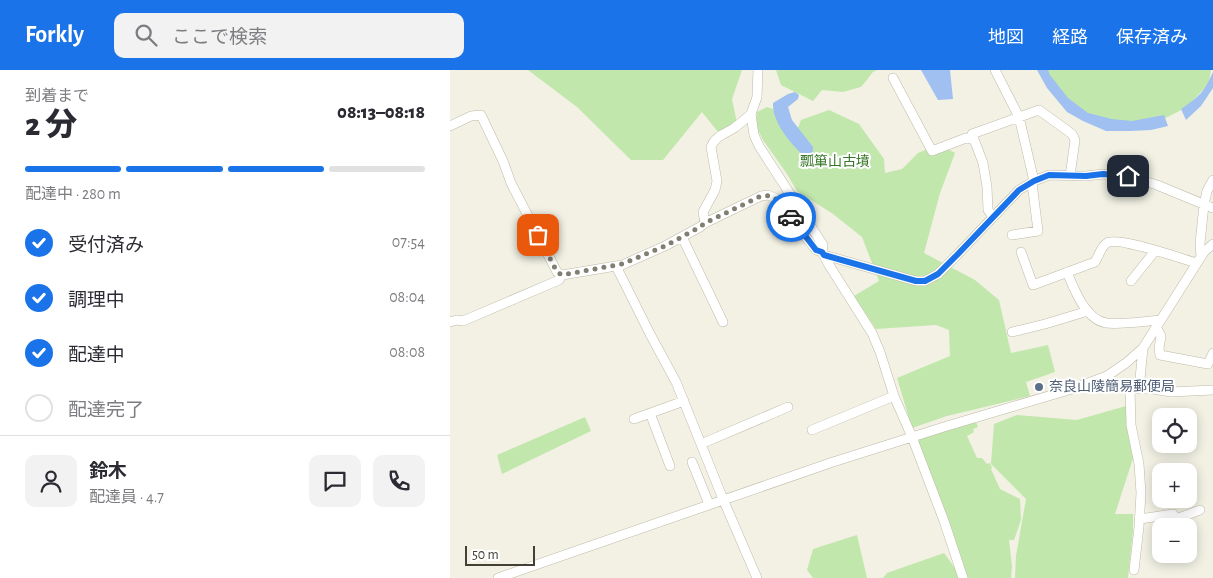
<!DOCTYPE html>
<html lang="ja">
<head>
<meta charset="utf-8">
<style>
  :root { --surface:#fff; --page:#f2f2f3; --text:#2b2b33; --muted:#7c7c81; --line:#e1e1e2; --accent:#1a73e8 }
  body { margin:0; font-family:"Alegreya Sans","Noto Sans JP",sans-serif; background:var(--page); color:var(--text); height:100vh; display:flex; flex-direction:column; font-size:19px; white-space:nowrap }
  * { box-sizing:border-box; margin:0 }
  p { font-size:16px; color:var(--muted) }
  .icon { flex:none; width:28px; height:28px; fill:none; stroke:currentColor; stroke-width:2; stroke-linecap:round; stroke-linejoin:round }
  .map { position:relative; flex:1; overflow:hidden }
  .side { display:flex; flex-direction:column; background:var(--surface); width:450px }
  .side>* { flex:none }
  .fabs { position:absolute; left:702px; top:338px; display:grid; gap:10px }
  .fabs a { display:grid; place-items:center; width:45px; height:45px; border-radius:10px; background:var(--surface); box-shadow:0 2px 12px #0003; font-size:25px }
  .scale { position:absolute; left:15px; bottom:12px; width:70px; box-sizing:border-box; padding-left:5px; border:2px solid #444134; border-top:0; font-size:14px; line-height:18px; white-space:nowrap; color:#444134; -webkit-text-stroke:4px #fff; paint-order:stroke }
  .pin { position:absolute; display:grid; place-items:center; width:42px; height:42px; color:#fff; margin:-21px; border-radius:10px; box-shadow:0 2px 8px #0006 }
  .courier { position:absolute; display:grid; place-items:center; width:50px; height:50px; margin:-25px; border:4px solid #1a73e8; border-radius:50%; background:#fff; color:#222; box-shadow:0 1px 6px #0007 }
  .headline em { font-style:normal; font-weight:800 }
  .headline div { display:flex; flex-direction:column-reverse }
  .headline { display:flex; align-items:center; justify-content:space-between; height:85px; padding:0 25px }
  h1 { font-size:32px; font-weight:800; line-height:38px }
  .bar { display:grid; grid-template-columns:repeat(4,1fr); gap:8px 5px; align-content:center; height:60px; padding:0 25px }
  .bar i { height:6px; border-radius:4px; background:var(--line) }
  .bar .selected { background:var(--accent) }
  .bar p { grid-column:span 4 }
  .line { display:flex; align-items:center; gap:12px; padding:0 25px; border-top:1px solid var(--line) }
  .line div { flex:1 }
  .round { display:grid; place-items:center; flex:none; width:52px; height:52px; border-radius:10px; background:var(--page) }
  ol { padding:0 25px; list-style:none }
  li { display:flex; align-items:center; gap:15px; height:55px }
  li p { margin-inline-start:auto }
  li .icon { padding:5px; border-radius:50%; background:var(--accent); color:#fff; stroke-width:4 }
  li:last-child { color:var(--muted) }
  li i { width:28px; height:28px; border:2px solid var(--line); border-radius:50% }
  header { display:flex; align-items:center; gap:30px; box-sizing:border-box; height:70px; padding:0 25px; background:var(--accent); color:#fff }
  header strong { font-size:24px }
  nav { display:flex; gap:28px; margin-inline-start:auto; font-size:18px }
  .search { width:350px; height:45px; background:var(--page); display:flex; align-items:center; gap:12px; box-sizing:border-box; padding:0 18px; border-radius:10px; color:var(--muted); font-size:19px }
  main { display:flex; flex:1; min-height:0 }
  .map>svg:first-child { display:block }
  .green { fill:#c1e7ac }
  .water { fill:#9fc0f0 }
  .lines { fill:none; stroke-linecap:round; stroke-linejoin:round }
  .street-casing { stroke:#bebaa7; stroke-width:10 }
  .street { stroke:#fff; stroke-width:9 }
  .done { stroke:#817f72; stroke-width:5; stroke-dasharray:0 9 }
  .route { stroke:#1a73e8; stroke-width:6 }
  .service-dot { fill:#5c6f8a; stroke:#fff; stroke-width:2 }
  .labels { text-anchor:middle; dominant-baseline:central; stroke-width:4; stroke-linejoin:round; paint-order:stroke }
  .park-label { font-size:14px; fill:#367627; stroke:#fff }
  .service-label { font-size:14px; fill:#4e5e75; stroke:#fff; text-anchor:start }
</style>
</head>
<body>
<header>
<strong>Forkly</strong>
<div class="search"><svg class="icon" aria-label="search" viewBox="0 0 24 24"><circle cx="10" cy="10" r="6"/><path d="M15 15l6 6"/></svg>ここで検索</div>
<nav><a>地図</a><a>経路</a><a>保存済み</a></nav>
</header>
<main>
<section class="side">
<div class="headline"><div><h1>2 分</h1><p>到着まで</p></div><em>08:13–08:18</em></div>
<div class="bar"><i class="selected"></i><i class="selected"></i><i class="selected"></i><i></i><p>配達中 · 280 m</p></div>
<ol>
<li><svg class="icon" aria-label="check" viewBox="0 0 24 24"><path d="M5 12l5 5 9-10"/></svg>受付済み<p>07:54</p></li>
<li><svg class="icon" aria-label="check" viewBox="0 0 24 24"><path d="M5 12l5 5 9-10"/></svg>調理中<p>08:04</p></li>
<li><svg class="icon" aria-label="check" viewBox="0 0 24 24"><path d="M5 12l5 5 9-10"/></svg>配達中<p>08:08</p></li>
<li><i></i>配達完了</li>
</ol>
<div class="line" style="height:90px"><a class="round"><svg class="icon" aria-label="person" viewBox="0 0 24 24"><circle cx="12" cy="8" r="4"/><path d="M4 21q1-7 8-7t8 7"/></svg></a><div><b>鈴木</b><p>配達員 · 4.7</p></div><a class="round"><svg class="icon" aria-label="chat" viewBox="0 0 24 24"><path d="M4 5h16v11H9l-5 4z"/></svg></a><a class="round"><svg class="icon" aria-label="phone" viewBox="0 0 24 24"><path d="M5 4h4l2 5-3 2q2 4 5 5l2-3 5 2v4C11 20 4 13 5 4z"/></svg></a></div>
</section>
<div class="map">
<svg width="763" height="508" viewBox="0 0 763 508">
  <rect width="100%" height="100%" fill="#f2f1e4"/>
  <path class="green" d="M78,0H292L282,29L287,53L268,62L252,42L213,90H181L127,37Z
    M326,0H427L423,2L411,17L393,22L372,20L363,31L331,15Z
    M591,0H761L759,13L737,37L704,54H663L618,35Z
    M317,37L323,39L334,63L342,73L351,50L379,40L409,54L434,89L435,103L452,99L468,83L489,74L505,83L490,123L474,183L525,210L549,230L561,283L598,275L605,302L576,312L580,326L497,346L462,358L447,308L500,286L499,260L486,255L426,259L404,226L429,211L412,167L383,144L347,121L337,104L313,70L306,56L307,42Z
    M676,336L688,373L665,444H683V461L678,508H565L566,486L576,429L541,394L544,354L567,345L627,350Z
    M135,347L141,361L52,404L47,385Z
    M526,352L528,357L523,359L524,362L517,366L527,388H532L537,394L540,393L542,398L541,399L550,419L570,429L571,450L564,470H559L562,496L561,508H514L465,369Z
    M407,465L417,508H363L357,500L363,479Z
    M494,483L512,508H433L437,503Z"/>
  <path class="water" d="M471,0H500L503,29L488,30Z
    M587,0H598L600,5L618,28L638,43L662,49L682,51L714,45L718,56L701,60L680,61H656L633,51L617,42L597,18Z
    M763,2V18L751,36L736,50L731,39C750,26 754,22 763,2Z
    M345,22L349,25L348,29L338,37L342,50L363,77V85H353C340,73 322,52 323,33L338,24Z"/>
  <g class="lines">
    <defs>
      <path id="street" d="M308,0L307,27L301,44L304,65L309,76L373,175L372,182
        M545,0L569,47L584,111
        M443,8L482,81L516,68L524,70
        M0,56L21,46L31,45L53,91L61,113L107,202L112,205
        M543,147L538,140L537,117L533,93L522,64L589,40L622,64L625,70L620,106
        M255,153L253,142L265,120L267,111L261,77C265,66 275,64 284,58C290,54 295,49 301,44
        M562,165L588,161L582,113
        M232,167L273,252
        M571,182L583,215L645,192C649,186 651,176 657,173C668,166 732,189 747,193
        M374,185L466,211H475L488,204L507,185L569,120L584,111L599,105L636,106L653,104L678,106L707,115L763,138
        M751,187L750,173L754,135L757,121L763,110
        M166,196L200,264L226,312L273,429L307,508
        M617,202C624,219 635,249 656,253C670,255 696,251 711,250
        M681,211L705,181
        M0,252L7,250L13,251L109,210L112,205L172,195L215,176L250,157L255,153L311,126L318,125L325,128L366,180L372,182L379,195L422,263L430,282L444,326L462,367L494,451L513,508
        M706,257L711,266L709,278L710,285L758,294L763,283
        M562,262L595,254L638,241
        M693,278L689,319H703L721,322L763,320
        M200,343L220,396
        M184,349L234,331
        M362,360L444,326
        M251,374L338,337
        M242,392L259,434
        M690,449L723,444L726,449L750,440
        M684,500L689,457L691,423L689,394L681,355L680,319H689
        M48,508L383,392L497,356L622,319L657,306L676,293L693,278L754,182L763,174"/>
    </defs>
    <use href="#street" class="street-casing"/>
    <use href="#street" class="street"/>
  </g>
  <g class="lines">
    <path class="done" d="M88,165L107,202L112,205L172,194L215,176L250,157L255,153L311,126C326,123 333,136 341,147"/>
    <path class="route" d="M341,147L366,180L372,182L374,185L466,211H475L488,204L507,185L569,120L584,111L599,105L636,106L653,104L678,106"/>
  </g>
  <circle class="service-dot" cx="589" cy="317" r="5"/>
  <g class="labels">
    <g class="park-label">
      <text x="385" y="92">瓢箪山古墳</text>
    </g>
    <g class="service-label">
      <text x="599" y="317">奈良山陵簡易郵便局</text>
    </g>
  </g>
</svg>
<div class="fabs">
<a><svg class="icon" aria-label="locate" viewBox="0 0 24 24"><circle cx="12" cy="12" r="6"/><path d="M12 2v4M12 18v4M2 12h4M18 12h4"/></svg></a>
<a>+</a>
<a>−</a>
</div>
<div class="scale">50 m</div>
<div class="pin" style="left:88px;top:165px;background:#ea580c"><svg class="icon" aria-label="bag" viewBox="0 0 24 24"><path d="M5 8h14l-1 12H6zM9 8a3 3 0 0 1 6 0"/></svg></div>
<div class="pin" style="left:678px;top:106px;background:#1f2937"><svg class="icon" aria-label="home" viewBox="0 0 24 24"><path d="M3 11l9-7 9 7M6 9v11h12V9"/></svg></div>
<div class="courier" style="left:341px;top:147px"><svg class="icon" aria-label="car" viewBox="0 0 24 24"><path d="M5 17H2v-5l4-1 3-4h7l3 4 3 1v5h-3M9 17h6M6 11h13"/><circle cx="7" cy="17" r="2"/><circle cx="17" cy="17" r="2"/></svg></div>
</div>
</main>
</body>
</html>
